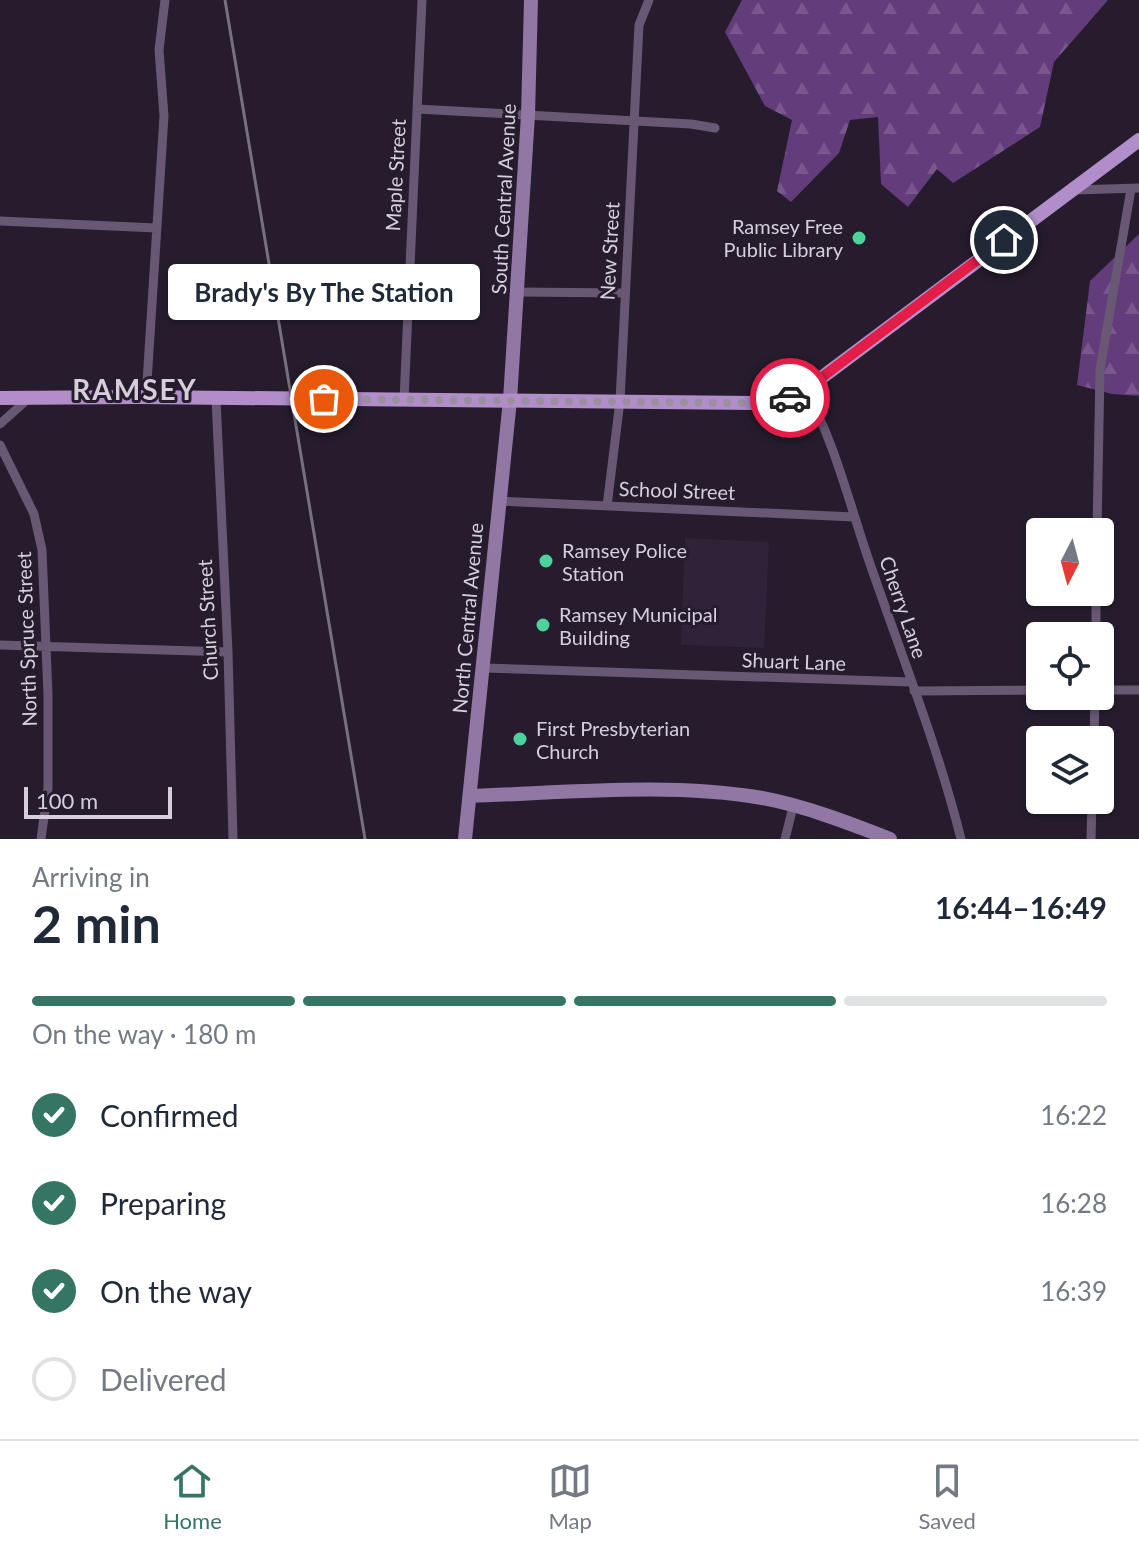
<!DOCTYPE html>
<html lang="en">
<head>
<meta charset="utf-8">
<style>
  :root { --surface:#fff; --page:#f6f6f7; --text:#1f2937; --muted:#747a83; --line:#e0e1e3; --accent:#347564 }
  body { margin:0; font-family:Lato,sans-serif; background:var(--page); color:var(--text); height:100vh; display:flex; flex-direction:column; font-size:30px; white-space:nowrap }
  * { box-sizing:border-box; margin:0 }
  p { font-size:26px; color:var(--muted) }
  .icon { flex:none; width:44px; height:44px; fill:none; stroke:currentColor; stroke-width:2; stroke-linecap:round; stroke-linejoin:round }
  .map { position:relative; height:839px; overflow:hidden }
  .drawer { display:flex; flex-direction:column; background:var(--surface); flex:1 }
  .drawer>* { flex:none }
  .needle { width:52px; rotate:186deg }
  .fabs { position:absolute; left:1026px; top:518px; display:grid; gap:16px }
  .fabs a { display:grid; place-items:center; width:88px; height:88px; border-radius:8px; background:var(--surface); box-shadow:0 2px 6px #0004; font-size:40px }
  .scale { position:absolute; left:24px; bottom:20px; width:148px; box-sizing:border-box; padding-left:8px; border:4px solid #d6cfdb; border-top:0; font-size:22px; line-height:28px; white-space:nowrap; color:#d6cfdb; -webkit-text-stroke:6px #261c2d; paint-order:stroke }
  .pin { position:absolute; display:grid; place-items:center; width:68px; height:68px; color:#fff; margin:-34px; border:4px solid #fff; border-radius:50%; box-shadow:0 2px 8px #0007 }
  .courier { position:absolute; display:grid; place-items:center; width:80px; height:80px; margin:-40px; border:6px solid #e11d48; border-radius:50%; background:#fff; color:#222; box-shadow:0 2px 10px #0007 }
  .bubble { position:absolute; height:56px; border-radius:8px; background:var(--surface); box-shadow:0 2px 6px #0004; font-size:26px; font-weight:700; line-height:56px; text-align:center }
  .headline em { font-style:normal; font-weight:700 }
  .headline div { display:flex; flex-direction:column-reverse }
  .headline { display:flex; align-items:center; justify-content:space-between; height:136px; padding:0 32px }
  h1 { font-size:52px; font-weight:700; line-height:60px }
  .bar { display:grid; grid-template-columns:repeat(4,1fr); gap:12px 8px; align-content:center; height:96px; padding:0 32px }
  .bar i { height:10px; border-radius:6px; background:var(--line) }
  .bar .current { background:var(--accent) }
  .bar p { grid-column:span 4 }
  ol { padding:0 32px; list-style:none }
  li { display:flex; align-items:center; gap:24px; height:88px }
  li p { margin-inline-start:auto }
  li .icon { padding:8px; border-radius:50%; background:var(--accent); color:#fff; stroke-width:4 }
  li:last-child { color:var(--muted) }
  li i { width:44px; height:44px; border:4px solid var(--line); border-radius:50% }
  .tab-bar { display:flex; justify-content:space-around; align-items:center; height:112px; border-top:2px solid var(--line); background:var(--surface); font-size:22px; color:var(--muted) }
  .tab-bar a { display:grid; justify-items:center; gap:4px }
  .tab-bar .current { color:var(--accent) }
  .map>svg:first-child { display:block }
  .built { fill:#302339 }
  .forest { fill:url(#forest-firs) }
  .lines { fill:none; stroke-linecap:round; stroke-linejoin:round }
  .street { stroke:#685874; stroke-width:9 }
  .secondary { stroke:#9177a4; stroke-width:14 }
  .primary { stroke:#b18ec9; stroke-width:14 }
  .rail { stroke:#78707e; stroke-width:3 }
  .done { stroke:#98909e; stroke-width:8; stroke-dasharray:0 14.4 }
  .route { stroke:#e11d48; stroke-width:10 }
  .poi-dot { fill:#4dd39a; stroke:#261c2d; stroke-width:3 }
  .labels { text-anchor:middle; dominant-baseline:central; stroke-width:6; stroke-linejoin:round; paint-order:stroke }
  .street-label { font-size:20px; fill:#d6cfdb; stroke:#261c2d }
  .poi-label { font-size:20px; fill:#d6cfdb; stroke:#261c2d; text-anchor:start }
  .district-label { font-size:28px; font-weight:bold; letter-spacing:2px; fill:#d6cfdb; stroke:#261c2d }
</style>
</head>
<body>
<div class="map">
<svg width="1139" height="839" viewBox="0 0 1139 839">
  <defs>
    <pattern id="forest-firs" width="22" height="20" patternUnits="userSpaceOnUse" patternTransform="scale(2)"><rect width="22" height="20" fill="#633c7b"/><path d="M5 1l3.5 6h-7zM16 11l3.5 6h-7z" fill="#79578d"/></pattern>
  </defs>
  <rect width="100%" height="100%" fill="#261c2d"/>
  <path class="built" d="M685,538L769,542L764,648L681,645Z"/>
  <path class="forest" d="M742,0H1108L1054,62L1040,127L953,183L937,169L908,207L881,184L878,117L850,120L839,153L791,202L777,191L792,120L765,106L725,32Z
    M1139,234V396L1112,394L1077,385L1090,281Z"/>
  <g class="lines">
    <path class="street" d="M417,109L691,124L715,128
      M1074,190L1139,188
      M0,221L156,228
      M518,292L625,293
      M805,390C832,434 850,505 867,555C899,649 937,743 961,839
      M146,398L164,116L159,50L165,0
      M216,399L228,652L233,839
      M404,400L422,0
      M0,424L29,398
      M0,445L34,514L42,550L48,695V788L41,839
      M498,501L854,517
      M607,506L620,401L639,25L649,0
      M1097,532L1100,369L1131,189
      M1096,636V592
      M0,645L228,652
      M484,668L911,682
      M1100,690H1139
      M914,691L1040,690
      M1094,740L1095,696
      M785,839L793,807
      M1091,839L1092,800"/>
    <path class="secondary" d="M470,796C563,793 670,782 762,798C805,806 849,823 890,839
      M465,839L510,400L528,115L531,0"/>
    <path class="primary" d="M0,398L139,397L753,403L785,400L805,390L1139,140"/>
    <path class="rail" d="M225,0L365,839"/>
  </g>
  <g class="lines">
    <path class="done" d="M324,399L753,403H771L790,398"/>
    <path class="route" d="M790,398L805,390L1004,240"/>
  </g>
  <g class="poi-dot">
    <circle cx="859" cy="238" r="8"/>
    <circle cx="546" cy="561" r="8"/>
    <circle cx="543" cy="625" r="8"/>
    <circle cx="520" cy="739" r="8"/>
  </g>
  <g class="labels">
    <g class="street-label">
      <text transform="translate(395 175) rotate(-87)">Maple Street</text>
      <text transform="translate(503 199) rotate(-87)">South Central Avenue</text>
      <text transform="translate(609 251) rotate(-87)">New Street</text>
      <text transform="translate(677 490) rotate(2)">School Street</text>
      <text transform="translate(904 607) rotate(71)">Cherry Lane</text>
      <text transform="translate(467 618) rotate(-85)">North Central Avenue</text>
      <text transform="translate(207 620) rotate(-93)">Church Street</text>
      <text transform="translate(26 639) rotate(-92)">North Spruce Street</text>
      <text transform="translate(794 661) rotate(2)">Shuart Lane</text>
    </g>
    <g class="poi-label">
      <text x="843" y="226" text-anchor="end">Ramsey Free<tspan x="843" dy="23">Public Library</tspan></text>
      <text x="562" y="550">Ramsey Police<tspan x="562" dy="23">Station</tspan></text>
      <text x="559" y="614">Ramsey Municipal<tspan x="559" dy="23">Building</tspan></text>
      <text x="536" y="728">First Presbyterian<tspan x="536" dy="23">Church</tspan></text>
    </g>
    <g class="district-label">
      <text x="135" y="389">RAMSEY</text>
    </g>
  </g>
</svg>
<div class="fabs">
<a><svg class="needle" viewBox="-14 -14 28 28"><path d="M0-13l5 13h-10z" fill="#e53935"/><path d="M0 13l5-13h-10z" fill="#747a83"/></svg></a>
<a><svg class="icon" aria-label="locate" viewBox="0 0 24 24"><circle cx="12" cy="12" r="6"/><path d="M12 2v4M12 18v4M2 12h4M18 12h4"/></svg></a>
<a><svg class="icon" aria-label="layers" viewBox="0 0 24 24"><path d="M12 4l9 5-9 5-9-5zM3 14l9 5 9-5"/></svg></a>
</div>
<div class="scale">100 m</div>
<div class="pin" style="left:324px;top:399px;background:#ea580c"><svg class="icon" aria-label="bag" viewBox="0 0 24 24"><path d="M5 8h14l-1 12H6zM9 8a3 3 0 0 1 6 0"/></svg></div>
<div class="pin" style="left:1004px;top:240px;background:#1f2937"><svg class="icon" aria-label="home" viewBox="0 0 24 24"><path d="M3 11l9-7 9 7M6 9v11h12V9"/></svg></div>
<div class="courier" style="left:790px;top:398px"><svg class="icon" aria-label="car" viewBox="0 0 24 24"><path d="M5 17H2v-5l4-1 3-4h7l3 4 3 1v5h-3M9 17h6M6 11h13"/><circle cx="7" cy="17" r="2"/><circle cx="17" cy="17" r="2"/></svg></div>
<div class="bubble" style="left:168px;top:264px;width:312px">Brady's By The Station</div>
</div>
<section class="drawer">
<div class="headline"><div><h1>2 min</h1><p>Arriving in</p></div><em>16:44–16:49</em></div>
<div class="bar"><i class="current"></i><i class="current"></i><i class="current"></i><i></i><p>On the way · 180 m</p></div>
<ol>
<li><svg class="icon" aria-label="check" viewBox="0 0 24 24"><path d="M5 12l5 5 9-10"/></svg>Confirmed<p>16:22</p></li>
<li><svg class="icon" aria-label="check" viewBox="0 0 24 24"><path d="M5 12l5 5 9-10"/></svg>Preparing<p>16:28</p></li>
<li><svg class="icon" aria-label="check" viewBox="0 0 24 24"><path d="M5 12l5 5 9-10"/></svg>On the way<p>16:39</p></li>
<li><i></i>Delivered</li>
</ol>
</section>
<nav class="tab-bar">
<a class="current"><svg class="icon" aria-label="home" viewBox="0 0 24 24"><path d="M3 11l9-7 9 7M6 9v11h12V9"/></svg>Home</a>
<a><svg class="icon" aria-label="map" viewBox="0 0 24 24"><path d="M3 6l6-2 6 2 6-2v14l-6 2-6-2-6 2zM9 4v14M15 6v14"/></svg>Map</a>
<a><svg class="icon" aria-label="saved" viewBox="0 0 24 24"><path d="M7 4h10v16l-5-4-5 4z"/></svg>Saved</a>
</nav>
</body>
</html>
